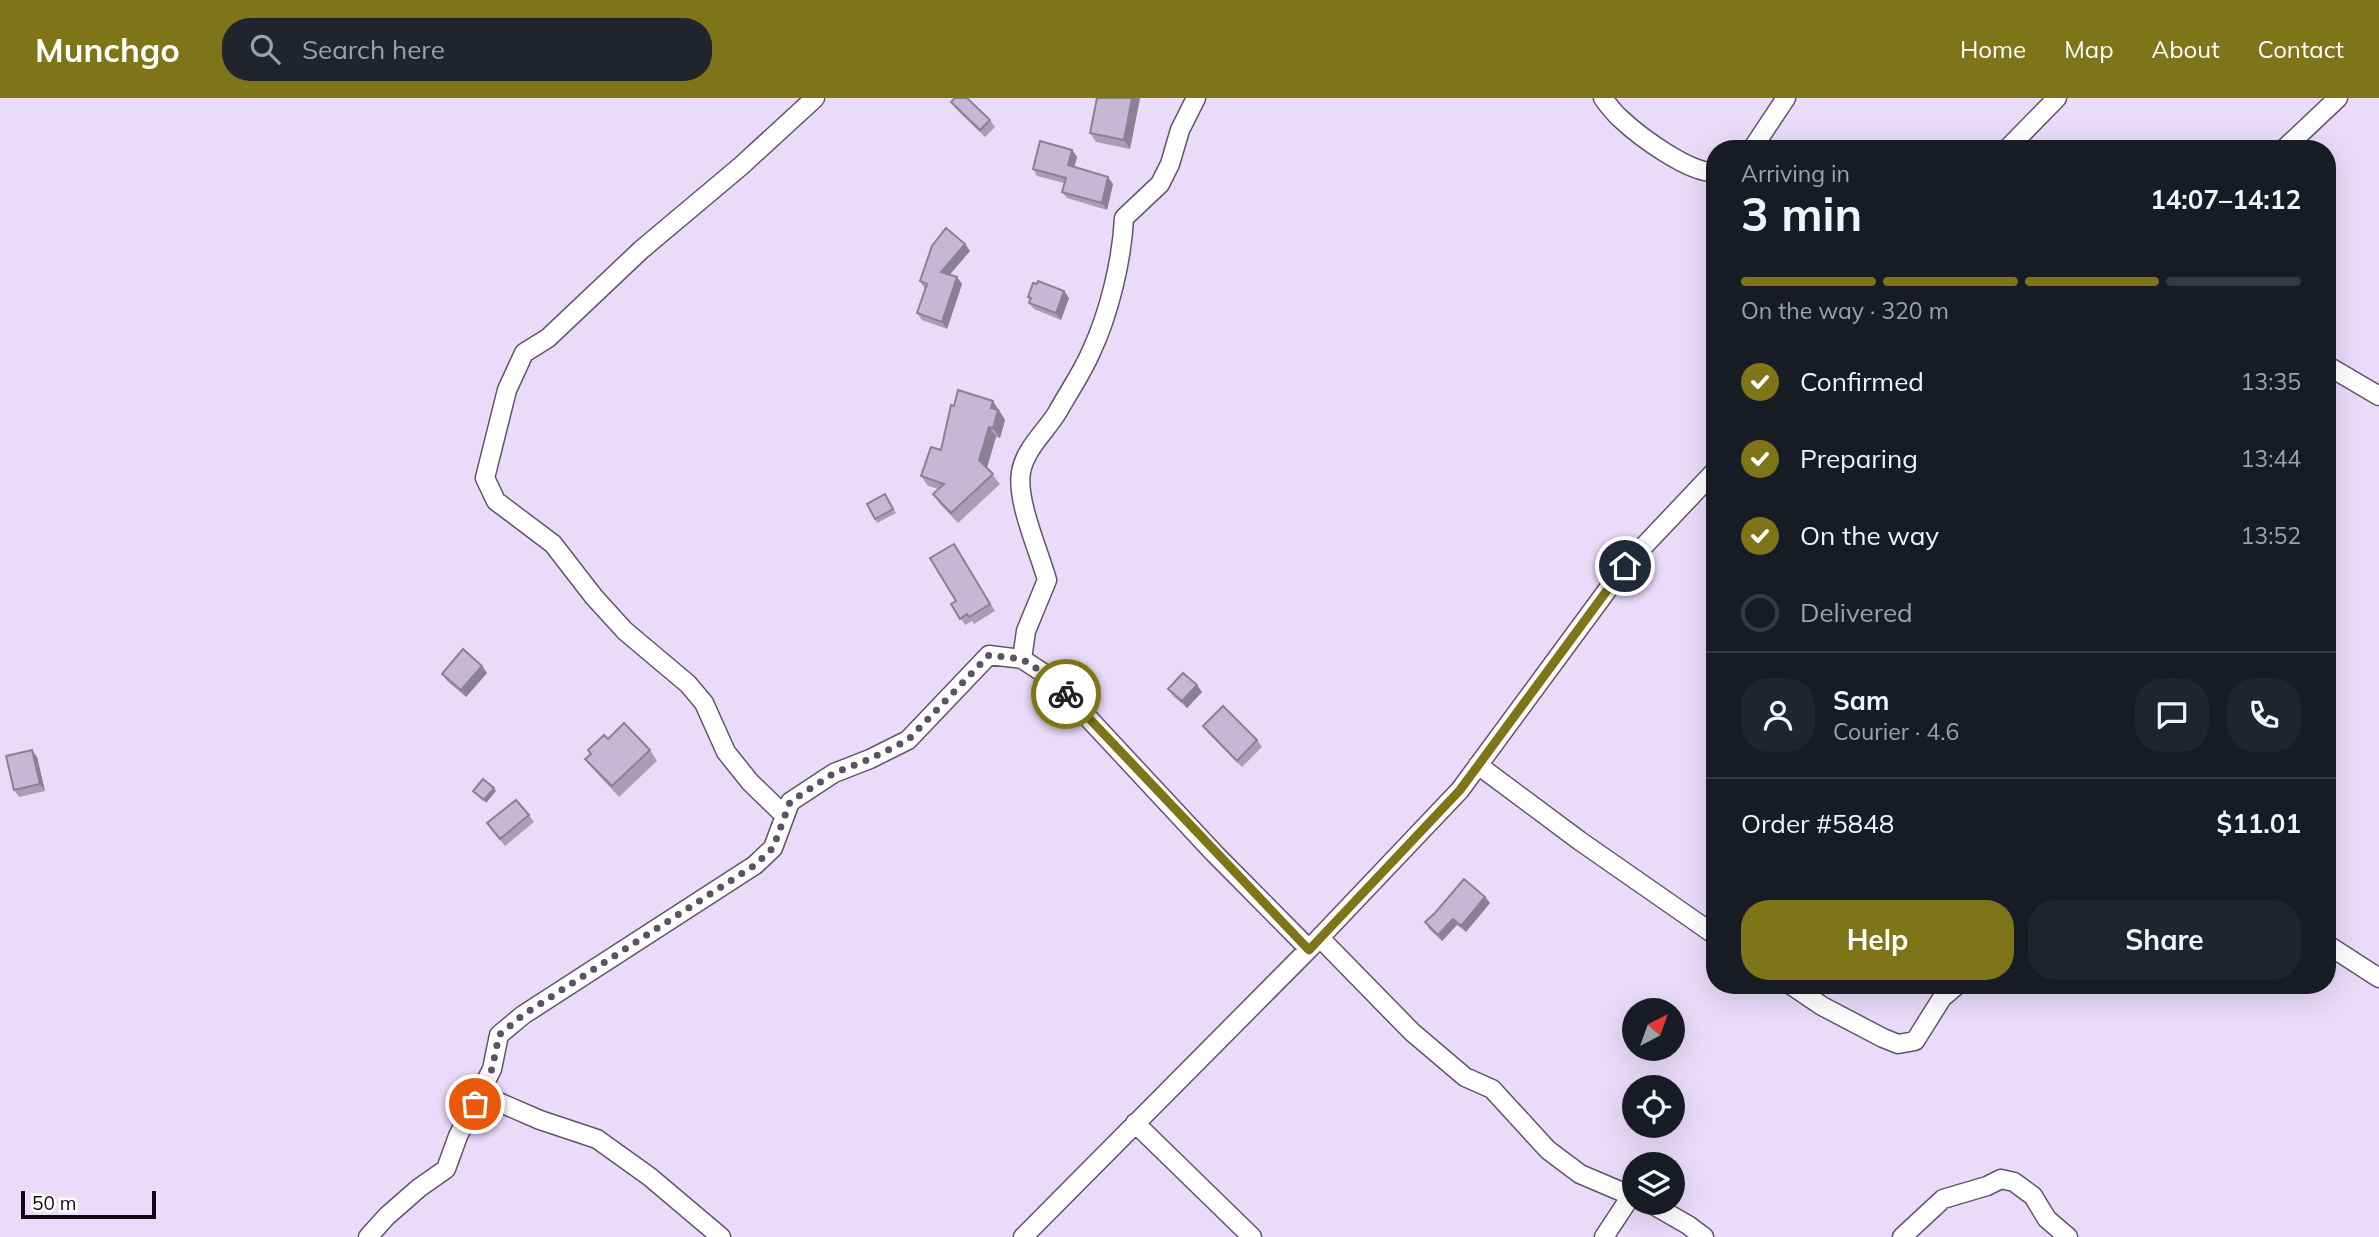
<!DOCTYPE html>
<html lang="en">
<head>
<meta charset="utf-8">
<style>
  :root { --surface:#171b24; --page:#20242c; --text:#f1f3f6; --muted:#9ea1a6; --line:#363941; --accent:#7e7519 }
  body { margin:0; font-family:Mulish,sans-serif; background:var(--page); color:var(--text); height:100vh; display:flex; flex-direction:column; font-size:26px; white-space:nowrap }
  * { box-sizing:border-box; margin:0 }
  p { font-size:23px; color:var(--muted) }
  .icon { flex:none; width:38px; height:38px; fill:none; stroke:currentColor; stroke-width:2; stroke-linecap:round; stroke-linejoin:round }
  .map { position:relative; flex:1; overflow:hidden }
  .sheet { position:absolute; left:1706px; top:42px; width:630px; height:854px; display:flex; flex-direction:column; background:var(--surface); border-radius:28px; box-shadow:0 7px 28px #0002 }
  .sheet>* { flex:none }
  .needle { width:46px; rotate:41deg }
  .buttons { position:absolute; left:1622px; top:900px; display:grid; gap:14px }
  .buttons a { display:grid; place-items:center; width:63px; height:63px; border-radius:50%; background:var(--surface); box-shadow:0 7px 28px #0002; font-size:35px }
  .scale { position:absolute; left:21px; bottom:18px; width:135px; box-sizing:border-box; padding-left:7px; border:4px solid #0e0912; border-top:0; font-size:19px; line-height:24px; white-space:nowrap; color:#0e0912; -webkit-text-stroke:5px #fff; paint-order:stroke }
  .pin { position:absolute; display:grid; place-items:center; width:60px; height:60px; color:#fff; margin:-30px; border:4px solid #fff; border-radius:50%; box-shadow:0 2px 7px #0007 }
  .courier { position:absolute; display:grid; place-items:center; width:70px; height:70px; margin:-35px; border:5px solid #7e7519; border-radius:50%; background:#fff; color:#222; box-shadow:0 2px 9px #0007 }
  .overview em { font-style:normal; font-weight:700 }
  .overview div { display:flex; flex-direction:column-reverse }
  .overview { display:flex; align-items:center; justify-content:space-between; height:119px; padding:0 35px }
  h1 { font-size:46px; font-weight:700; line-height:52px }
  .bar { display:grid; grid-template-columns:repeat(4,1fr); gap:10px 7px; align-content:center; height:84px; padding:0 35px }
  .bar i { height:9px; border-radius:5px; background:var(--line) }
  .bar .selected { background:var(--accent) }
  .bar p { grid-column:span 4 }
  .line { display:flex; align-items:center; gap:18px; padding:0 35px; border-top:2px solid var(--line) }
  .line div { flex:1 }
  .round { display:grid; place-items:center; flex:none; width:74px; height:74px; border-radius:28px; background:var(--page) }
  ol { padding:0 35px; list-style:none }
  li { display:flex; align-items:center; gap:21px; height:77px }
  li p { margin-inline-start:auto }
  li .icon { padding:7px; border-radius:50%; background:var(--accent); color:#fff; stroke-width:4 }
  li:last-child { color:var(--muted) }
  li i { width:38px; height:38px; border:4px solid var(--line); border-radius:50% }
  .action { display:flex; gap:14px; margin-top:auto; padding:14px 35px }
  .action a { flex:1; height:80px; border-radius:28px; background:var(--accent); color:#fff; font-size:28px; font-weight:700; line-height:80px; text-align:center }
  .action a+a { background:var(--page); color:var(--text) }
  header { display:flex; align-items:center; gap:42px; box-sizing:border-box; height:98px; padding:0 35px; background:var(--accent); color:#fff }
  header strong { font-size:33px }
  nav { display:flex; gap:38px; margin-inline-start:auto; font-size:24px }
  .search { width:490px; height:63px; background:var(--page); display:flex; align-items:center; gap:18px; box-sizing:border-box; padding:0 24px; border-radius:28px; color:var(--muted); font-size:26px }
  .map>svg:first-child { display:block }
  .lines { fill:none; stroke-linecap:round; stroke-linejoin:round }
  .minor-casing { stroke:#61546d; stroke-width:21 }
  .minor { stroke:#fff; stroke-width:18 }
  .wall { fill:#aa9eb7 }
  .shaded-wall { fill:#8b8195 }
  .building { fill:#c6b8d5; stroke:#8b8195; stroke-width:2 }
  .done { stroke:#5b5263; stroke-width:7; stroke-dasharray:0 12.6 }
  .route { stroke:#7e7519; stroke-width:9 }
</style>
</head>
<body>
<header>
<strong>Munchgo</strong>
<div class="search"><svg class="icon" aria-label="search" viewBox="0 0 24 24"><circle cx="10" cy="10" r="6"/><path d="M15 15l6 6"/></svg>Search here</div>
<nav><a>Home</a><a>Map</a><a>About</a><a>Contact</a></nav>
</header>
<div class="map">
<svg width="2379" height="1139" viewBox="0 0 2379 1139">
  <rect width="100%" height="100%" fill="#eadbf9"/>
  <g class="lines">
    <defs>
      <path id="minor" d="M1603,0C1608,7 1614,15 1621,21C1639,38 1690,76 1715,74
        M1752,51L1786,0
        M2007,51L2057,0
        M2284,51L2338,0
        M2328,268L2379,298
        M1022,561L1026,533L1047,482C1039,453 1016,403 1021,374C1025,351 1045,334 1057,315C1068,295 1082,275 1091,254C1109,216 1122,162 1124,120L1160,86L1170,66L1180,32L1196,0
        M1478,667L1580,743L1715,837
        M784,717L750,684L726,654L704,605L688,586L625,533L594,499L553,446L496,403L485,380L507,292L524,255L548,240L641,152L741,68L815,0
        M1320,840L1412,934L1465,979L1492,991L1548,1052L1580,1076L1634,1099
        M2328,847L2379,880
        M1791,887L1822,908L1883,940L1898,946L1915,943L1942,900L1957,887
        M480,996L540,1022L597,1041L650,1079L721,1139
        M1135,1025L1252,1139
        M1648,1104L1688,1127L1704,1139
        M368,1139L387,1118L419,1090L446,1071L458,1038L492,971L499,937L523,917L755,767L773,750L790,704L834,675L870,661L908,642L989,557L1022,561L1051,580L1214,755L1309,851
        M1023,1139L1309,851L1460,692L1625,468L1715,373
        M1604,1139L1631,1098
        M1902,1139L1943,1101L1987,1088L2001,1081L2014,1084L2033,1098L2047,1121L2068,1139"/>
    </defs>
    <use href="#minor" class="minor-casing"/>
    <use href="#minor" class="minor"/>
  </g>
  <path class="wall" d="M1095,0H1140L1130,51L1096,44L1090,35L1097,1Z
    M951,4L990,22L995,29L985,39L956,11Z
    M1072,52L1077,59L1074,69L1108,79L1113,86L1107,112L1067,100L1062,94L1064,85L1037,78L1033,71Z
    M965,146L970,153L949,177L962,186L947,231L922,222L917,215L925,191L920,183Z
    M1064,193L1069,200L1061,222L1034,211L1029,205L1030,202L1028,199Z
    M1000,312V314L1005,322L1000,340L996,339L987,370L1000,386L958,425L940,406L933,396L938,391L928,388L921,378L941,352Z
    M888,400L896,415L877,425L875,421Z
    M959,453L995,513L974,526L972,523L965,527L951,506L956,503Z
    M482,568L487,575L466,599L447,583L442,576Z
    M1197,587L1202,594L1187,610L1173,598L1168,591Z
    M1203,628L1257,642L1262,649L1242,669L1208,635Z
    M608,641L650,652L657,663L619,699L593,671L585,661Z
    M37,659L45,693L19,699L14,692Z
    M529,717L534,724L505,748L487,725Z
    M1485,799L1490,805L1466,834L1457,827L1442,843L1429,831L1425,824Z"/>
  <path class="shaded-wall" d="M1132,0H1140L1130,51L1124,42Z
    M1072,52L1077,59L1073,74L1068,67Z
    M1108,79L1113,86L1107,112L1102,105Z
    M965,146L970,153L946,181L941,174Z
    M957,179L962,186L947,231L942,224Z
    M1064,193L1069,200L1061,222L1056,215Z
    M993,303L1005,322L1000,340L993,330L991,310Z
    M989,329L996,339L986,372L979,362Z
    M482,568L487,575L466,599L461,592Z
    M1197,587L1202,594L1187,610L1182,603Z
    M32,652L37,659L45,693L40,686Z
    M494,690L496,693L486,705L484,702Z
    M1485,799L1490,805L1466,834L1461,828Z
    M1453,821L1457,827L1442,843L1438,837Z"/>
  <path class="building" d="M955,0H967L990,22L980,32L951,4Z
    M1097,0H1132L1124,42L1090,35Z
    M1040,43L1072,52L1068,67L1108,79L1102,105L1062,94L1066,80L1033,71Z
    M946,130L965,146L941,174L957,179L942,224L917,215L927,186L920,183L932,148Z
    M1038,183L1064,193L1056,215L1029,205L1031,200L1028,199L1033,185L1037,186Z
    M958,292L993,303L991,310L998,312L993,330L989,329L979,362L993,376L951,415L933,396L944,386L921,378L931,349L941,352L951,307L954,308Z
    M885,396L893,411L875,421L867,406Z
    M954,446L990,506L969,519L967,516L960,521L951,506L956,503L930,460Z
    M463,551L482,568L461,592L442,576Z
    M1183,575L1197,587L1182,603L1168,591Z
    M1223,608L1257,642L1237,663L1203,628Z
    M624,625L650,652L612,688L585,661L591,656L588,652L604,637L608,641Z
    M32,652L40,686L14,692L6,658Z
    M483,681L494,690L484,702L473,693Z
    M516,702L529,717L500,741L487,725Z
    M1464,781L1485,799L1461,828L1453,821L1438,837L1425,824L1435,815Z"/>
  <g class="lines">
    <path class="done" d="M475,1006L492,971L499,937L523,917L755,767L773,750L790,704L834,675L870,661L908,642L989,557L1022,561L1051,580L1066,596"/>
    <path class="route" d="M1066,596L1309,852L1460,692L1625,468"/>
  </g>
</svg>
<div class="buttons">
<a><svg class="needle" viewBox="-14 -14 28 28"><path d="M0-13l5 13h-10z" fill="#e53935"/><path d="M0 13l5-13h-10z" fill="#9ea1a6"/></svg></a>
<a><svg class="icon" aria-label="locate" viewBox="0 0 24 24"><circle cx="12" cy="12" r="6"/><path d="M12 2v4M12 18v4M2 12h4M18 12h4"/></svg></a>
<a><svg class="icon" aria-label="layers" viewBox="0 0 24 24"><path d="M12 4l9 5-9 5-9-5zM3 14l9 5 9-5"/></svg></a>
</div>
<div class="scale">50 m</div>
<div class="pin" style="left:475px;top:1006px;background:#ea580c"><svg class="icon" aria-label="bag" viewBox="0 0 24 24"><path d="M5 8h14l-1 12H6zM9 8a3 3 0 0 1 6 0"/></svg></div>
<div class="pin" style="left:1625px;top:468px;background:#1f2937"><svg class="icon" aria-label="home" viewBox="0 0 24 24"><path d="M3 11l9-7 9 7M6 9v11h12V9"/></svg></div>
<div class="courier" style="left:1066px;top:596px"><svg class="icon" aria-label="bike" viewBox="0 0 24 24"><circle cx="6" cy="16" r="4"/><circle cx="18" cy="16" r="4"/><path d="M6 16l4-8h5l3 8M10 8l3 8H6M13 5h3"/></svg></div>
<section class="sheet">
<div class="overview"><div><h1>3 min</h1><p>Arriving in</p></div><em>14:07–14:12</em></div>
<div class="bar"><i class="selected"></i><i class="selected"></i><i class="selected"></i><i></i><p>On the way · 320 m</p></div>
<ol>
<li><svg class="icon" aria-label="check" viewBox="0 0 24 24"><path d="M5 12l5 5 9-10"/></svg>Confirmed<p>13:35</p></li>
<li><svg class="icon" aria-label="check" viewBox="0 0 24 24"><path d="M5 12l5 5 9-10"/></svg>Preparing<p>13:44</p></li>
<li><svg class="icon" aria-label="check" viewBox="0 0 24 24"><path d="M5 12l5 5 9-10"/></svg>On the way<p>13:52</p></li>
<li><i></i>Delivered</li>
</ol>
<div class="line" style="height:126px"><a class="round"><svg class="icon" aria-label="person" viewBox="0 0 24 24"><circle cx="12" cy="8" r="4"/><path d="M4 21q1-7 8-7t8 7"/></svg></a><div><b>Sam</b><p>Courier · 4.6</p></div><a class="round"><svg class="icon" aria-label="chat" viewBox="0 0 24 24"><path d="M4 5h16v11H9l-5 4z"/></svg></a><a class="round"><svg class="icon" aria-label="phone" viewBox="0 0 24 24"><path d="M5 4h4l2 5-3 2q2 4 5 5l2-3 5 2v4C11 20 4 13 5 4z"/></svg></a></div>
<div class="line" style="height:91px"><div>Order #5848</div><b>$11.01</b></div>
<div class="action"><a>Help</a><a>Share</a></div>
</section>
</div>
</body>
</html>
